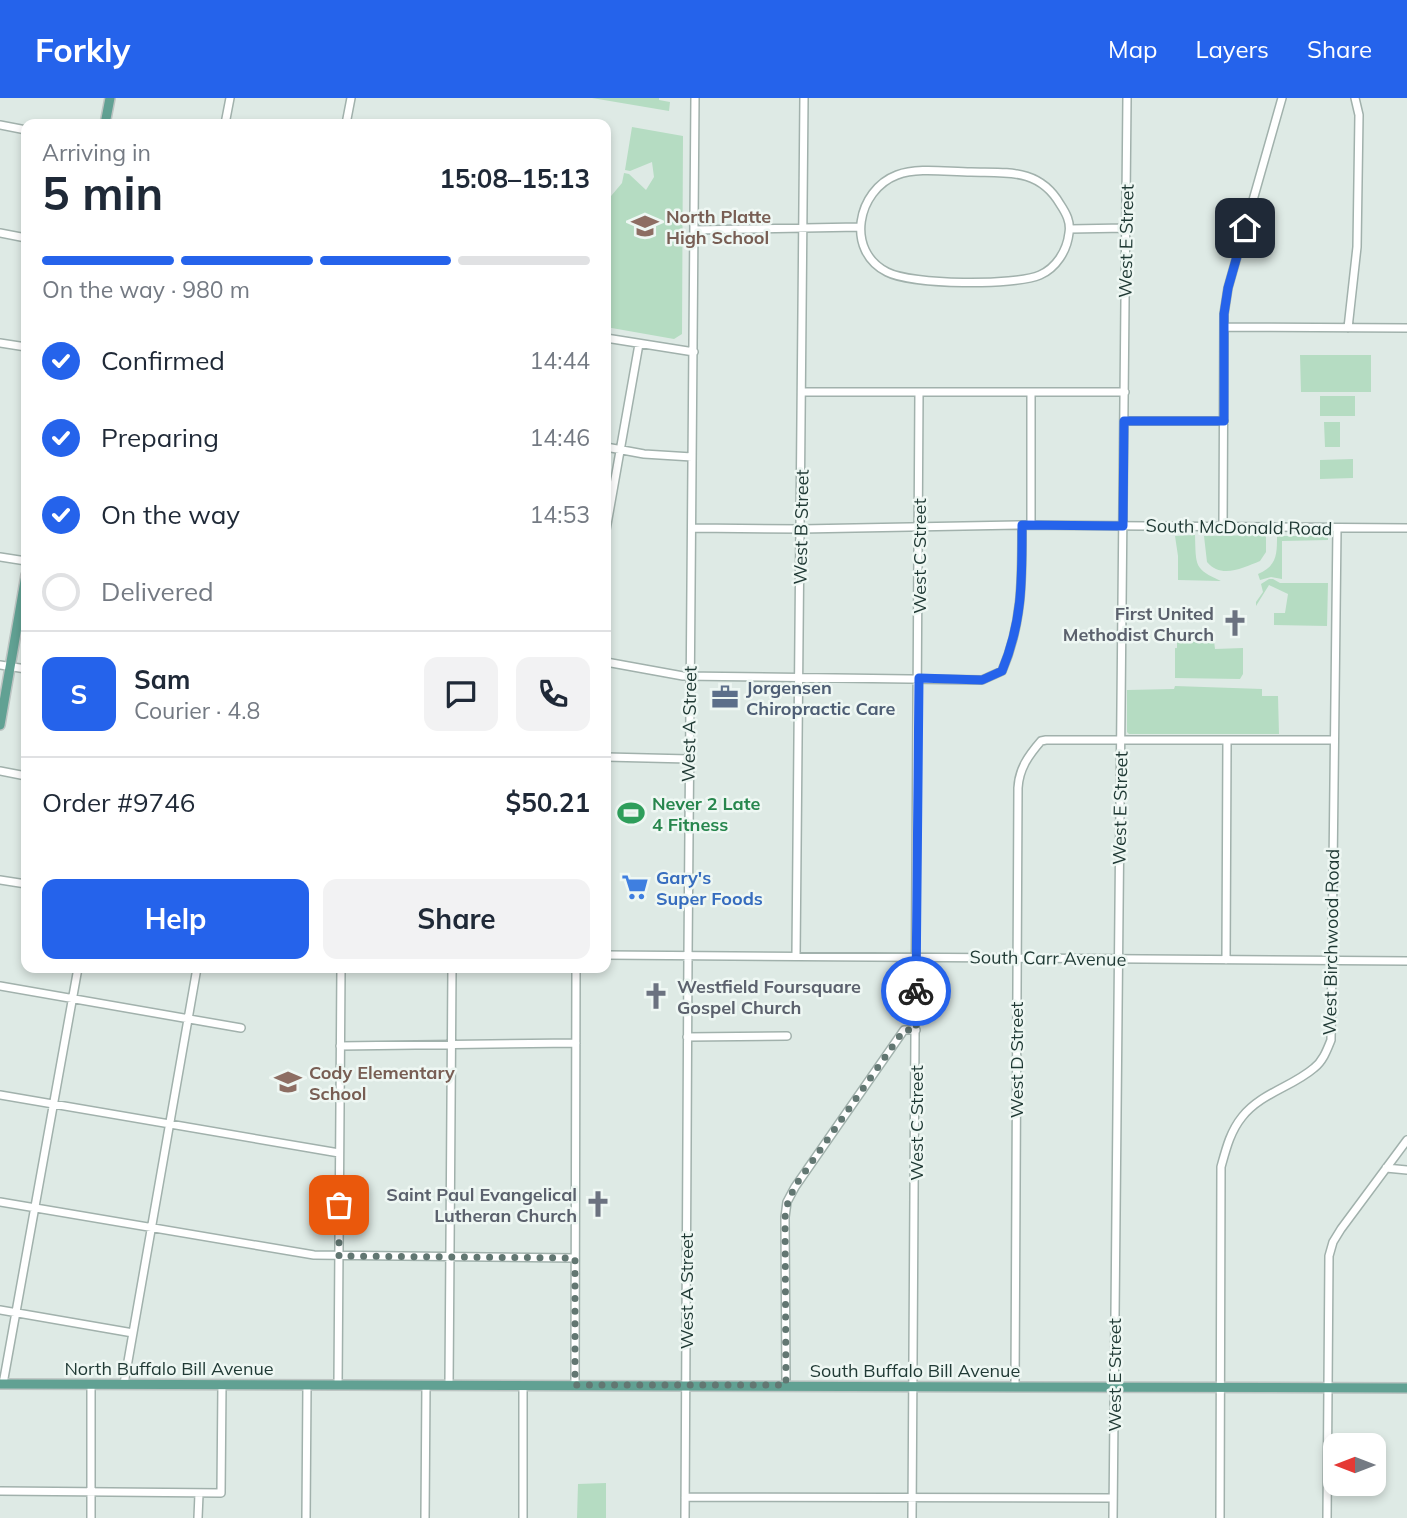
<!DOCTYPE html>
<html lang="en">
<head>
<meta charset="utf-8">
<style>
  :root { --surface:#fff; --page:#f2f2f3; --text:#1f2937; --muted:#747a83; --line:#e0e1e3; --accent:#2563eb }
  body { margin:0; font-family:Mulish,sans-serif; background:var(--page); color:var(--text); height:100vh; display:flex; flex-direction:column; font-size:26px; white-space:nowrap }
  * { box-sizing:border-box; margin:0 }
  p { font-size:23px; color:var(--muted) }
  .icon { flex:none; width:38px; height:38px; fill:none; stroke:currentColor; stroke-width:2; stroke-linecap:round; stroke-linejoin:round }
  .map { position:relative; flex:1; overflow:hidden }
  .drawer { position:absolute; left:21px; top:21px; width:590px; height:854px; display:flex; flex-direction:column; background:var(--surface); border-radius:14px; box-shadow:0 4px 10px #0003 }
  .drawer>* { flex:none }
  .needle { width:46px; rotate:270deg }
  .fabs { position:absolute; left:1323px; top:1335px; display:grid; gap:14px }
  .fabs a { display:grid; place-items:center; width:63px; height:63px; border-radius:14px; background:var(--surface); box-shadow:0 4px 10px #0003; font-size:35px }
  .pin { position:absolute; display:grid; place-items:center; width:60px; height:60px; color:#fff; margin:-30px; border-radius:14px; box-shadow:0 4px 10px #0006 }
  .courier { position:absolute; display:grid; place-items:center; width:70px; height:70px; margin:-35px; border:5px solid #2563eb; border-radius:50%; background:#fff; color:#222; box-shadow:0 2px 9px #0007 }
  .headline em { font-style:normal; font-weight:700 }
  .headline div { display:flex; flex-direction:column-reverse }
  .headline { display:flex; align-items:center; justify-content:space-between; height:119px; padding:0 21px }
  h1 { font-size:46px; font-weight:700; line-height:52px }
  .bar { display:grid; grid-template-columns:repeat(4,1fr); gap:10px 7px; align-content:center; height:84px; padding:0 21px }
  .bar i { height:9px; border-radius:5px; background:var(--line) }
  .bar .current { background:var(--accent) }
  .bar p { grid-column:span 4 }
  .line { display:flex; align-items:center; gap:18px; padding:0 21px; border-top:2px solid var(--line) }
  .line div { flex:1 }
  .round { display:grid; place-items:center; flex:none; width:74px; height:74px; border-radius:14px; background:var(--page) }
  ol { padding:0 21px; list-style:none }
  li { display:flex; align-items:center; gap:21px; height:77px }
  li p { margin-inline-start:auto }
  li .icon { padding:7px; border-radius:50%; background:var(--accent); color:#fff; stroke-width:4 }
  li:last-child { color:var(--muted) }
  li i { width:38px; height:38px; border:4px solid var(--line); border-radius:50% }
  .cta { display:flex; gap:14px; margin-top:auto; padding:14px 21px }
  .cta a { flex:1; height:80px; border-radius:14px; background:var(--accent); color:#fff; font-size:28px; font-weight:700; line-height:80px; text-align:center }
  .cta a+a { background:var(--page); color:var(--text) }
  header { display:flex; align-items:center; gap:42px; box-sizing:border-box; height:98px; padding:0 35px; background:var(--accent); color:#fff }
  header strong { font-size:33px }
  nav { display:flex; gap:38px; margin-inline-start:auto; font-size:24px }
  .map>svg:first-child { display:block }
  .green { fill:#b5dcc2 }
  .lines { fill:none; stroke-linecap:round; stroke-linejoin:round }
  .minor-casing { stroke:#a1b1ac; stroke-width:10 }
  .major-casing { stroke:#bcc4c2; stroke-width:12 }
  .minor { stroke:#fff; stroke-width:7 }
  .major { stroke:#61a193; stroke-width:9 }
  .done { stroke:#627772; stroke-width:7; stroke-dasharray:0 12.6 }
  .route { stroke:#2563eb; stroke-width:9 }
  .labels { text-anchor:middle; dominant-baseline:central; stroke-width:5; stroke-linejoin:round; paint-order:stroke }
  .education-label { font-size:18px; font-weight:bold; fill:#785e54; stroke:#eef7f3; text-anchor:start }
  .street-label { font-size:18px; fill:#1f3934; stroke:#eef7f3 }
  .worship-label { font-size:18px; font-weight:bold; fill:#5b616d; stroke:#eef7f3; text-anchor:end }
  .service-label { font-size:18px; font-weight:bold; fill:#4e5e75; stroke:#eef7f3; text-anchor:start }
  .leisure-label { font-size:18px; font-weight:bold; fill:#27864d; stroke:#eef7f3; text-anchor:start }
  .shop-label { font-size:18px; font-weight:bold; fill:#366cbe; stroke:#eef7f3; text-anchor:start }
</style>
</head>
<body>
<header>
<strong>Forkly</strong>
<nav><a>Map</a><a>Layers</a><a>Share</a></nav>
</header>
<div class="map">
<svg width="1407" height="1420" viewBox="0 0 1407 1420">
  <rect width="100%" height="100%" fill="#deeae5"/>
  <path class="green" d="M592,0H659V2L670,4L669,13Z
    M632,29L683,38L682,236L674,241L606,229V104L622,85L624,75L629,76L646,92L654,79L652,64L630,73L625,72Z
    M1300,257H1371V294H1301Z
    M1320,298H1355V318H1320Z
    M1324,324H1340V349H1325Z
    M1353,361V380L1320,381V362Z
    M1195,437C1196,468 1194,471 1221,483L1178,482V458L1175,438Z
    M1266,437V454L1260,463C1243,470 1221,481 1207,464L1204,438Z
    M1277,438H1326L1328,440V442L1282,443V481L1271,479L1260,482L1258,476C1277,468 1277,456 1277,438Z
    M1269,481H1273L1280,485H1328L1327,528L1274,527V515H1285L1288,496L1269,487L1256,508V504L1263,494L1261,486Z
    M1192,538L1193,544L1214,543L1215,551L1243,550V576L1240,581L1175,580V550H1177V539Z
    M1175,588L1262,591V598H1278L1279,636H1129L1127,634V592L1174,591Z
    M606,1385V1420H577L578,1386Z"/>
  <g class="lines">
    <defs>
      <path id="minor" d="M225,26L230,0
        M346,26L351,0
        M0,27L26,32
        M971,74C1007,75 1039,70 1060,106C1066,115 1071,124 1069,135C1067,153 1056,170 1040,177C1014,188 912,187 887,174C845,153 857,92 897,77C918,69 948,74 971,74Z
        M1070,131L1126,130
        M694,132L860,129
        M0,135L26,140
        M1225,229L1407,230
        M1348,230L1357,149L1359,17L1355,0
        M606,240L694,254
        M0,245L26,249
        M802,294H1125
        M1031,294V427
        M1124,323H1224
        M606,349L644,356L692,359
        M1223,429L1224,216L1228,190L1282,0
        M692,430L801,431L1022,427L1407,430
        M606,432L639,246
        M0,459L26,463
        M606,564L683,578L982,582L1002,573C1023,524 1022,479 1022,427
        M0,567L26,571
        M606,659L689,661
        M0,673L26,678
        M0,782L26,786
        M606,857L1407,863
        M796,858L804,0
        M1226,862L1227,643
        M0,888L241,930
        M687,939L787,938
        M340,948L576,945
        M0,997L339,1055
        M1386,1070L1407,1072
        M0,1104L314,1157L575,1160
        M0,1212L133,1235
        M3,1286L78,870
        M124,1286L197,870
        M338,1287L341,870
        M449,1287L452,870
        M575,1287L576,870
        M786,1287L785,1119L787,1104L795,1089L904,932H916
        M1015,1288L1018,690C1019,671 1028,658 1041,643L1046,642H1334
        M0,1393L221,1395L222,1286
        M685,1399L1113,1400
        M91,1420V1286
        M198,1420L199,1396
        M306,1420L307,1287
        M425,1420L426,1287
        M523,1420V1287
        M685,1420L688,857L695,0
        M912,1420L919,294
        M1113,1420L1127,0
        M1220,1420L1221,1069C1226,1051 1230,1034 1242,1019C1261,995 1292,989 1314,970C1323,963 1327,952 1331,942L1337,430
        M1327,1420L1329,1158L1333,1144L1341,1131L1407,1042"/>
      <path id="major" d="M105,26L110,0
        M0,627L26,477
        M0,1286L1407,1290"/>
    </defs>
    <use href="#minor" class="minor-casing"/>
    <use href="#major" class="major-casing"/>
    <use href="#minor" class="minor"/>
    <use href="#major" class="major"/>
  </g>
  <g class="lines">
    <path class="done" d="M339,1107V1158L575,1160V1287H786L785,1119L788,1104L795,1088L904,932H916V893"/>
    <path class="route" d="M916,893L919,580L982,582L1002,573C1023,522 1022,481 1022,427L1123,428L1124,323H1224V216L1228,190L1245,130"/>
  </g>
  <defs>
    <symbol id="school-bare" viewBox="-9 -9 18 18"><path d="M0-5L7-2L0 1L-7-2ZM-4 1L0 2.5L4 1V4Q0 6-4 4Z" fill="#8d6e63" stroke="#eef7f3" stroke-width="2.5" paint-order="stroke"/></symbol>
    <symbol id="church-bare" viewBox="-9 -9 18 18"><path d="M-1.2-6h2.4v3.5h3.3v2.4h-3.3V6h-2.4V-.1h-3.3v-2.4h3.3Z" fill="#6b7280" stroke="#eef7f3" stroke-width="2.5" paint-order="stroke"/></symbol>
    <symbol id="office-bare" viewBox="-9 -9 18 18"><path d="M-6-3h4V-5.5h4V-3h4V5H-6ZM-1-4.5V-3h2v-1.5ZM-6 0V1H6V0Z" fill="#5c6f8a" stroke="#eef7f3" stroke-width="2.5" paint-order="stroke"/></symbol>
    <symbol id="stadium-bare" viewBox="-9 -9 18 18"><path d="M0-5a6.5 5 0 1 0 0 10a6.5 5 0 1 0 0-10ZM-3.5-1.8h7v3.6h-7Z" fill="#2e9e5b" stroke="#eef7f3" stroke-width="2.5" paint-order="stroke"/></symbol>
    <symbol id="supermarket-bare" viewBox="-9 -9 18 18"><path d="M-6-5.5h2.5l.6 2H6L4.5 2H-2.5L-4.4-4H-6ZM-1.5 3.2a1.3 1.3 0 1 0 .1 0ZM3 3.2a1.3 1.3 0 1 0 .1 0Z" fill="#3f7fe0" stroke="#eef7f3" stroke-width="2.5" paint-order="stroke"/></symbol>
  </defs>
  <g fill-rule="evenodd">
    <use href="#school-bare" x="626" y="109" width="38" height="38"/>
    <use href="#church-bare" x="1216" y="506" width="38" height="38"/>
    <use href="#office-bare" x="706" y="580" width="38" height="38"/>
    <use href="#stadium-bare" x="612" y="696" width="38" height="38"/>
    <use href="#supermarket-bare" x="616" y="770" width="38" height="38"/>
    <use href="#church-bare" x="637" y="879" width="38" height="38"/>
    <use href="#school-bare" x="269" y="965" width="38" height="38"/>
    <use href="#church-bare" x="579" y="1087" width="38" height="38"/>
  </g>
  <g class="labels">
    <g class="education-label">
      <text x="666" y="118">North Platte<tspan x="666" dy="21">High School</tspan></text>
      <text x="309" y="974">Cody Elementary<tspan x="309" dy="21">School</tspan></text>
    </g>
    <g class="street-label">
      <text transform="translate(1126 143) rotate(-89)">West E Street</text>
      <text transform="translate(801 429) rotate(-89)">West B Street</text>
      <text transform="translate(1239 429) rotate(1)">South McDonald Road</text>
      <text transform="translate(919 458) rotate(-90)">West C Street</text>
      <text transform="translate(689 626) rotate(-89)">West A Street</text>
      <text transform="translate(1120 710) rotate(-89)">West E Street</text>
      <text transform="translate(1331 844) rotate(-89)">West Birchwood Road</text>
      <text transform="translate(1048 860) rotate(1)">South Carr Avenue</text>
      <text transform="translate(1016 962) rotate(-90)">West D Street</text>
      <text transform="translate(916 1025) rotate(-90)">West C Street</text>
      <text transform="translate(686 1193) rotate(-90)">West A Street</text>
      <text x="169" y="1270">North Buffalo Bill Avenue</text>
      <text x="915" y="1272">South Buffalo Bill Avenue</text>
      <text transform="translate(1114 1277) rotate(-90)">West E Street</text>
    </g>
    <g class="worship-label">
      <text x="1214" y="515">First United<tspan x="1214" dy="21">Methodist Church</tspan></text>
      <text x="677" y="888" text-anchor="start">Westfield Foursquare<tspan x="677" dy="21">Gospel Church</tspan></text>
      <text x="577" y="1096">Saint Paul Evangelical<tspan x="577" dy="21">Lutheran Church</tspan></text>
    </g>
    <g class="service-label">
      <text x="746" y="589">Jorgensen<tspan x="746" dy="21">Chiropractic Care</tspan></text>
    </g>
    <g class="leisure-label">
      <text x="652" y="705">Never 2 Late<tspan x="652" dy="21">4 Fitness</tspan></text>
    </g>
    <g class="shop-label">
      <text x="656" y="779">Gary's<tspan x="656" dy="21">Super Foods</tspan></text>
    </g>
  </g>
</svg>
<div class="fabs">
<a><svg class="needle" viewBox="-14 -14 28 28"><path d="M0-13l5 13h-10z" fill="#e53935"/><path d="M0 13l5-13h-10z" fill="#747a83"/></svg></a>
</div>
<div class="pin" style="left:339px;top:1107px;background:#ea580c"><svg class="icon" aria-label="bag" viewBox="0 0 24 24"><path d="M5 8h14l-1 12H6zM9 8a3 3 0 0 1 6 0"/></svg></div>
<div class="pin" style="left:1245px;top:130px;background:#1f2937"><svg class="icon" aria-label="home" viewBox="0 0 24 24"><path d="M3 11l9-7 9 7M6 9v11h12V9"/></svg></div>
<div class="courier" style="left:916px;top:893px"><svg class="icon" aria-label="bike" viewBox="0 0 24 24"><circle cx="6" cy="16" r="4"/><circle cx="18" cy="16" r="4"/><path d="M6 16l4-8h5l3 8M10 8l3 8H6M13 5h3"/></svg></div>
<section class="drawer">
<div class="headline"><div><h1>5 min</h1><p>Arriving in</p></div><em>15:08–15:13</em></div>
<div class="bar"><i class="current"></i><i class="current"></i><i class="current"></i><i></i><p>On the way · 980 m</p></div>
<ol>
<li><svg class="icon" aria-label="check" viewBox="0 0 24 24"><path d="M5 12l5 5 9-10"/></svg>Confirmed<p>14:44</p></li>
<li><svg class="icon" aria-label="check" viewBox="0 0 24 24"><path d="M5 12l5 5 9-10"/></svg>Preparing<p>14:46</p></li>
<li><svg class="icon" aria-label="check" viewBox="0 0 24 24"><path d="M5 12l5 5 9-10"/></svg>On the way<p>14:53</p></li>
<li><i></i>Delivered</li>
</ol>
<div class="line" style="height:126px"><b class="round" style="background:var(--accent);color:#fff">S</b><div><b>Sam</b><p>Courier · 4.8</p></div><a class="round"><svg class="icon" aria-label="chat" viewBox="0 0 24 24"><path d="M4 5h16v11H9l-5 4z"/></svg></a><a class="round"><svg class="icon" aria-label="phone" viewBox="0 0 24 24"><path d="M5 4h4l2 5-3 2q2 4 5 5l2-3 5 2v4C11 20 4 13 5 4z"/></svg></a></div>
<div class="line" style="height:91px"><div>Order #9746</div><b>$50.21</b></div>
<div class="cta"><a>Help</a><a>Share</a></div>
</section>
</div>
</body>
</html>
